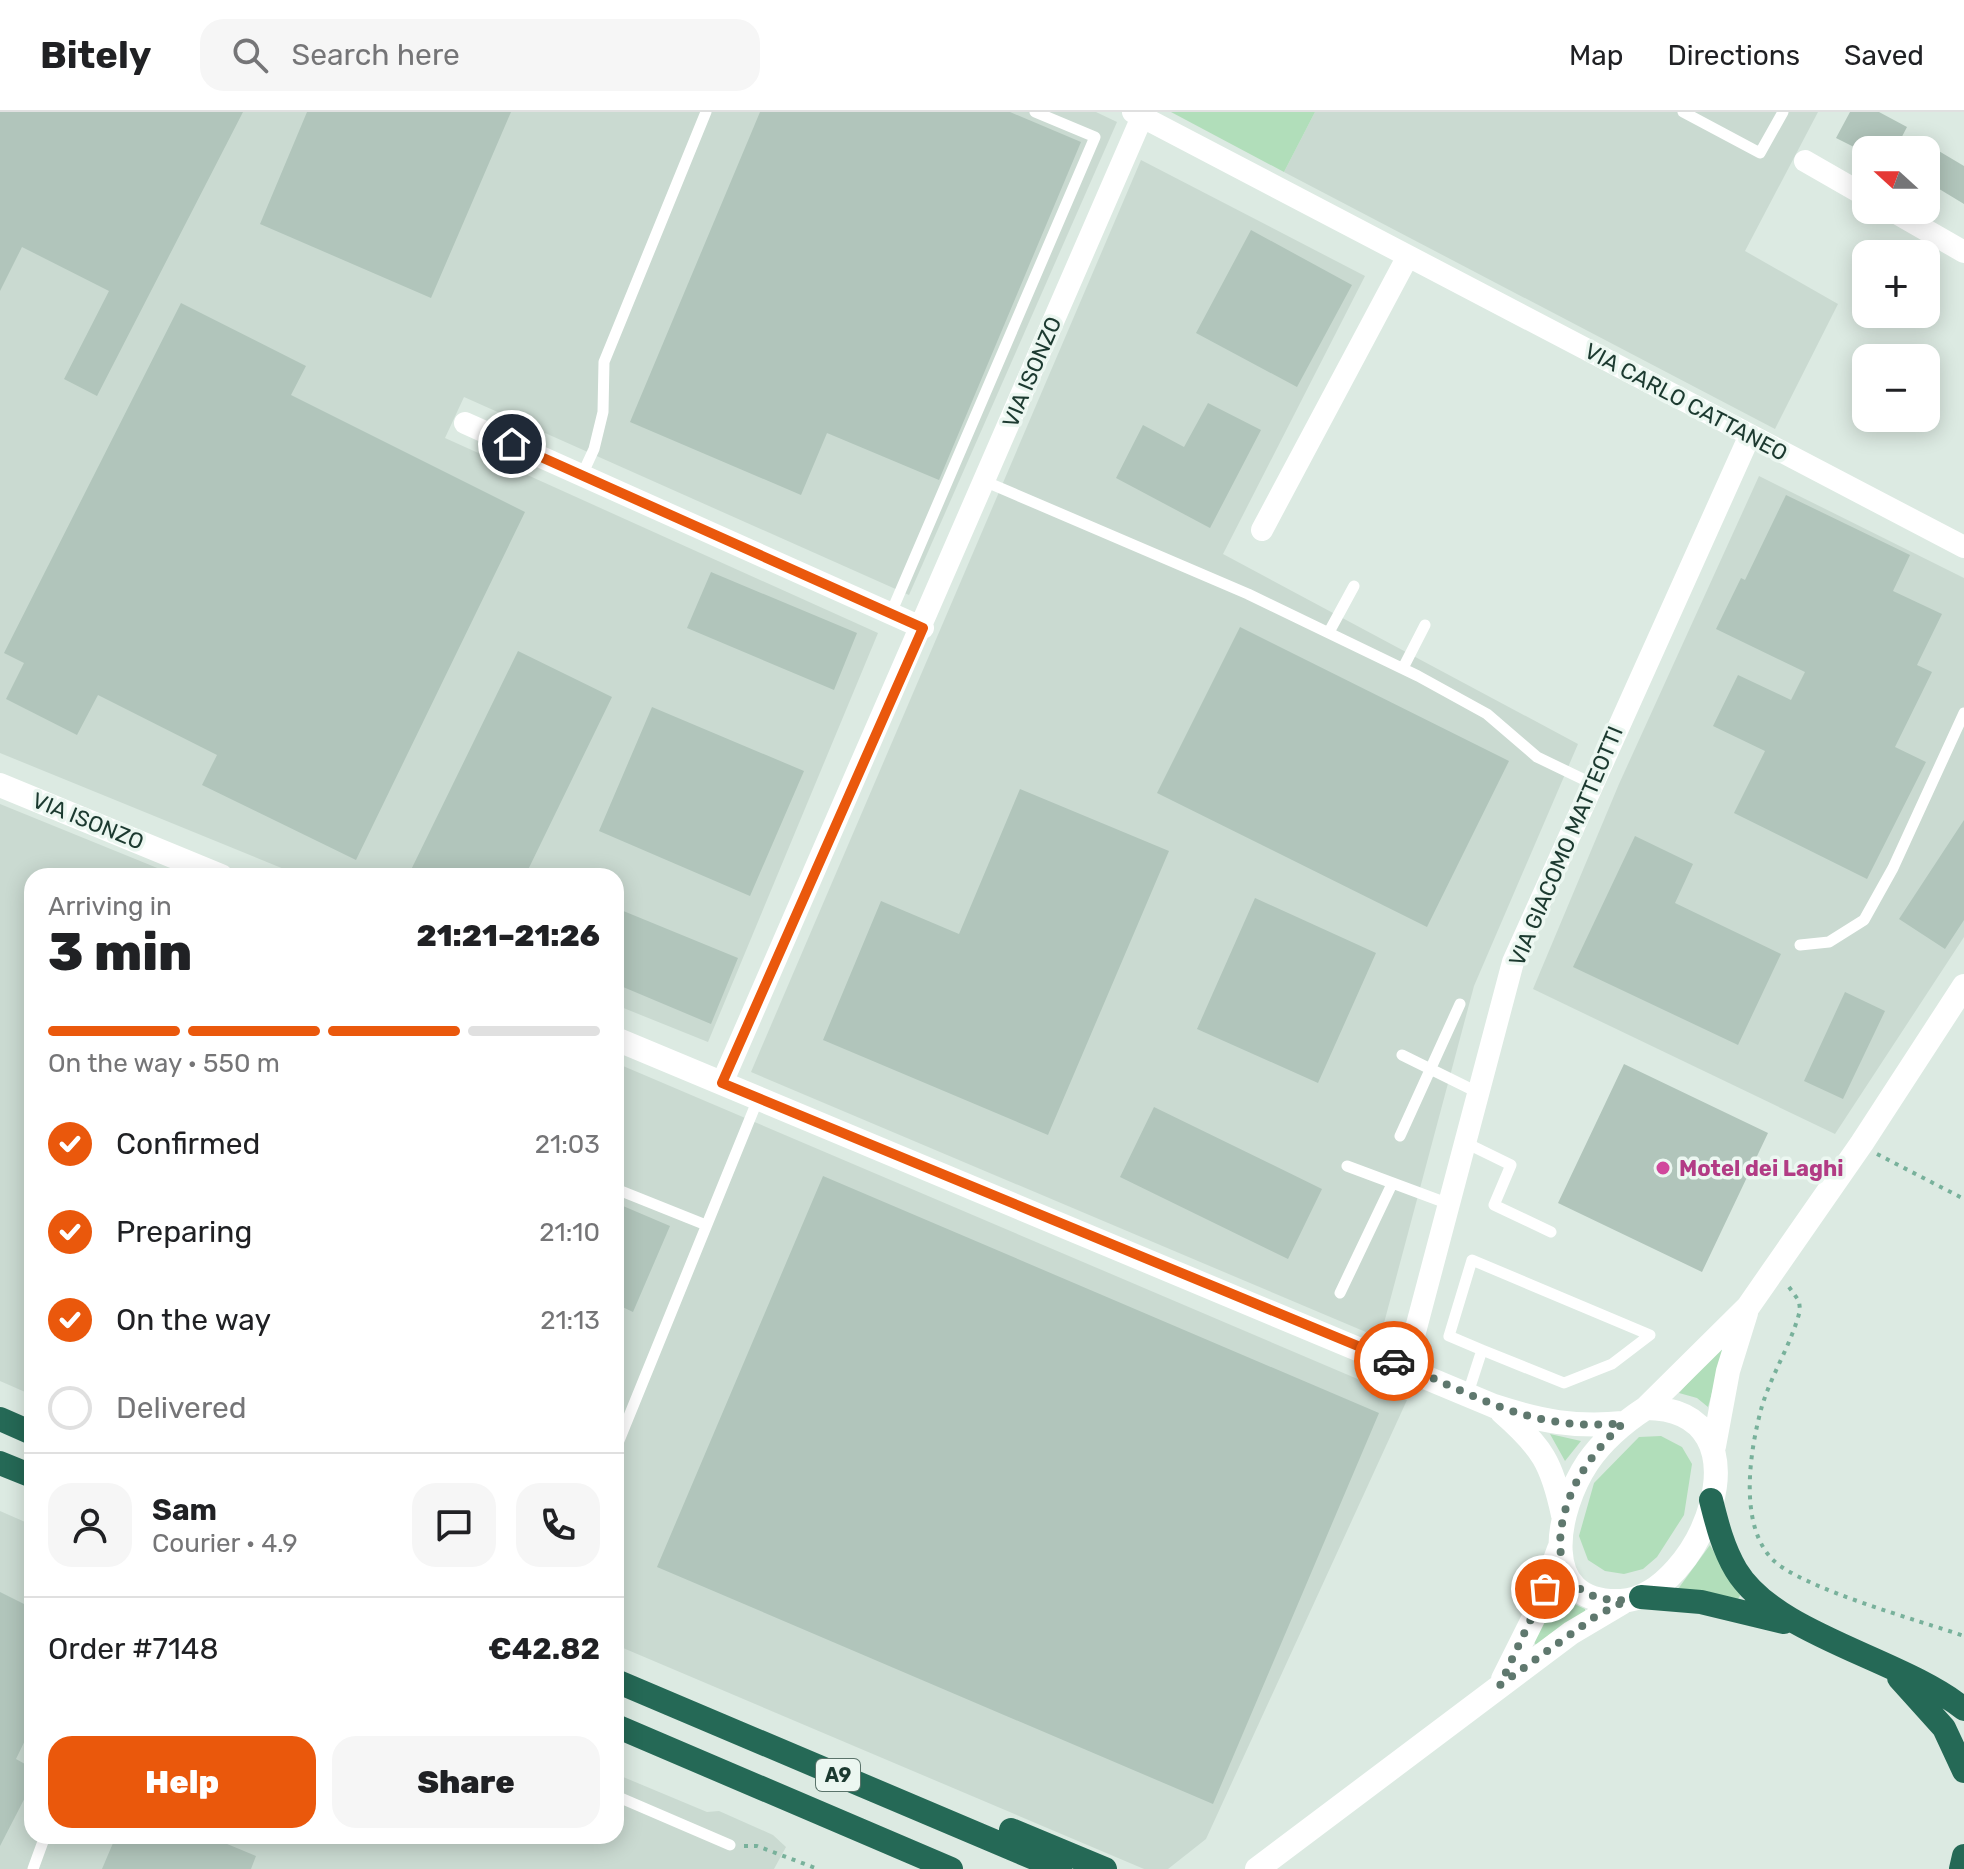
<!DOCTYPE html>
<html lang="en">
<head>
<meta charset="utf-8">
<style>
  :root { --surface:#fff; --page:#f6f6f6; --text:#202124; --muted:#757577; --line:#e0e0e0; --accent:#ea580c }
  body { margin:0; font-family:Rubik,sans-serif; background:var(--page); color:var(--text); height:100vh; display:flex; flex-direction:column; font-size:30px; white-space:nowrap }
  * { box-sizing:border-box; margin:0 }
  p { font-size:26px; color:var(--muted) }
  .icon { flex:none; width:44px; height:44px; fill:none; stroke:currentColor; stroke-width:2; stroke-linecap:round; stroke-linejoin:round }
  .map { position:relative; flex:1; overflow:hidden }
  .sheet { position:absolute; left:24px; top:756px; width:600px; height:976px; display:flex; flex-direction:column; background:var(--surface); border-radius:24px; box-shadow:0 4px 20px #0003 }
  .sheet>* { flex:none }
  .needle { width:52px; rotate:291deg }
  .controls { position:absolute; left:1852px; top:24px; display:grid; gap:16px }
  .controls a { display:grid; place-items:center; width:88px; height:88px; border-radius:16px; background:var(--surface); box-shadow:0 4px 20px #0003; font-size:40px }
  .pin { position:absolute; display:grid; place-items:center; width:68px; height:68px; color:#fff; margin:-34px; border:4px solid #fff; border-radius:50%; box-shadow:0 2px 8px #0007 }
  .courier { position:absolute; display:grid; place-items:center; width:80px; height:80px; margin:-40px; border:6px solid #ea580c; border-radius:50%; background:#fff; color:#222; box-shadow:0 2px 10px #0007 }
  .overview em { font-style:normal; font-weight:800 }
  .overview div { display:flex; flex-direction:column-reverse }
  .overview { display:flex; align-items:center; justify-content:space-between; height:136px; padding:0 24px }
  h1 { font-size:52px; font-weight:800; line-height:60px }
  .bar { display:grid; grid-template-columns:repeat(4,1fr); gap:12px 8px; align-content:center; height:96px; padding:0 24px }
  .bar i { height:10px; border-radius:6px; background:var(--line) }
  .bar .active { background:var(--accent) }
  .bar p { grid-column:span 4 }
  .line { display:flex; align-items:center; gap:20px; padding:0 24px; border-top:2px solid var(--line) }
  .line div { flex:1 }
  .round { display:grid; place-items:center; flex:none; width:84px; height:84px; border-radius:24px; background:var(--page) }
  ol { padding:0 24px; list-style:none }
  li { display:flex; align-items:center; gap:24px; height:88px }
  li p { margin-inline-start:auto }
  li .icon { padding:8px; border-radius:50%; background:var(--accent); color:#fff; stroke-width:4 }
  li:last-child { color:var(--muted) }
  li i { width:44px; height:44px; border:4px solid var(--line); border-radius:50% }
  .cta { display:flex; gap:16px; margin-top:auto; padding:16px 24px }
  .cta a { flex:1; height:92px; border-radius:24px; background:var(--accent); color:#fff; font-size:32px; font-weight:800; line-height:92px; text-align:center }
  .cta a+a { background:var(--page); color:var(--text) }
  header { display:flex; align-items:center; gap:48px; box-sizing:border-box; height:112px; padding:0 40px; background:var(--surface); border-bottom:2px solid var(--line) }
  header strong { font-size:38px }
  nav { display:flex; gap:44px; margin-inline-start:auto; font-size:28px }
  .search { width:560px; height:72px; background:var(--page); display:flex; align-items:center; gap:20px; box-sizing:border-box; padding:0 28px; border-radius:24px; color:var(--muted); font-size:30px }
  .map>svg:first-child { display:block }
  .built { fill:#cadad1 }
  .green { fill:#b1deba }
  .building { fill:#b1c5bb }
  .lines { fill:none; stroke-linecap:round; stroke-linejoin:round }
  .path { stroke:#78b19b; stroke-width:4; stroke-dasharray:4 6; stroke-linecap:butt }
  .lane { stroke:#fff; stroke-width:11 }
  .street { stroke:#fff; stroke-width:22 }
  .secondary { stroke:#fff; stroke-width:24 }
  .highway { stroke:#256956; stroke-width:24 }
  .done { stroke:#5f786e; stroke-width:8; stroke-dasharray:0 14.4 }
  .route { stroke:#ea580c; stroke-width:10 }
  .hotel-dot { fill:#d1479c; stroke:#ecf7f1; stroke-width:3 }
  .labels { text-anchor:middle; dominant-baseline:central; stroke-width:7; stroke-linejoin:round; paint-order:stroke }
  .shield { fill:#ecf7f1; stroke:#5a736a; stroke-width:2 }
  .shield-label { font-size:20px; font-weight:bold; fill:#1c3a30 }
  .street-label { font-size:22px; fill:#1c3a30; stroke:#ecf7f1 }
  .hotel-label { font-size:22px; font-weight:bold; fill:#b23c85; stroke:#ecf7f1; text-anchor:start }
</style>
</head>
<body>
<header>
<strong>Bitely</strong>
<div class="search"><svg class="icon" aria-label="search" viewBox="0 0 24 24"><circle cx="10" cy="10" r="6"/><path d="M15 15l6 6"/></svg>Search here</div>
<nav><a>Map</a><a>Directions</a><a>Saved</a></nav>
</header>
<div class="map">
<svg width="1964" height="1757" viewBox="0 0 1964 1757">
  <rect width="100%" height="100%" fill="#dceae2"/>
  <path class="built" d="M0,0H1096L1117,10L909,483L464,285L445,326L878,521L708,930L616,893V764H301L0,641Z
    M1315,0H1818L1745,139L1838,192L1775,317L1284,60Z
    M1141,48L1365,164L1223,442L1578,632L1474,874L1380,1226L751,960Z
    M1759,364L1964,466V825L1835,1022L1533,877L1619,672Z
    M0,692L177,764H32V1283L0,1269Z
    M616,951L1407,1288L1206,1727L1168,1757H1144L616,1533Z
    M0,1399L32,1413V1724H616V1662L707,1700L719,1699L773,1723L786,1735L774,1757H0Z"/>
  <path class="green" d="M1171,0H1315L1284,60Z
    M1719,1237H1724L1708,1295L1697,1286L1679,1281Z
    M1550,1322L1581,1329L1565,1349Z
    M1661,1324L1682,1335L1692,1352L1684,1403L1657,1445L1643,1457L1624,1462L1605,1459L1588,1448L1579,1424L1594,1371L1639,1325Z
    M1710,1433L1725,1460L1742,1480L1738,1487L1678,1477Z
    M1555,1476L1570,1490L1585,1497V1501L1536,1533L1534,1530Z"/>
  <path class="building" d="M0,0H243L97,284L64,267L109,179L22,135L0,179Z
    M307,0H511L431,186L260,112Z
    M760,0H1010L1081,30L939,368L827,321L801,383L630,310Z
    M1850,0H1879L1907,15L1895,38H1860L1836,26Z
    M1932,35L1964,54V92L1926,69V46Z
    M1251,118L1352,173L1297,275L1196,221Z
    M181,191L306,254L291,283L525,400L356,748L202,673L217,643L98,583L77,623L6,587L24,551L4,541Z
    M1208,291L1261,318L1210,416L1116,366L1143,313L1184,335Z
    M1786,383L1910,443L1893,479L1942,502L1917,553L1932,560L1895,635L1926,650L1867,767L1734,701L1765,639L1713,614L1738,563L1791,588L1805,560L1716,517L1741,466L1745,468Z
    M711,460L857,521L834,578L687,516Z
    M1240,515L1509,649L1427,815L1157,681Z
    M518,539L612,585L525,764H408Z
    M652,595L804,659L750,784L599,719Z
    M1020,677L1169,739L1048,1023L823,928L881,789L959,822Z
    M1964,708V808L1945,837L1899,807Z
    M1635,724L1693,752L1675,791L1781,842L1738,933L1573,855Z
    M1255,786L1376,841L1318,971L1197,917Z
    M616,796L738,846L711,912L616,872Z
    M1845,880L1885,899L1843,987L1804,969Z
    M1624,952L1768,1021L1702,1160L1558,1091Z
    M1154,995L1322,1077L1288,1147L1120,1065Z
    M823,1064L1379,1301L1213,1692L657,1455Z
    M616,1091L670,1114L633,1200L616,1192Z
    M0,1480L32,1496V1614L16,1647L32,1656V1672L0,1734Z
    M116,1724H208L256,1744L251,1757H102Z"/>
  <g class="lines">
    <path class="path" d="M1877,1042L1964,1087
      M1789,1175L1799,1189L1800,1198C1792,1231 1772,1261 1762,1294C1750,1337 1738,1411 1772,1447C1800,1476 1921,1509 1964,1524
      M744,1734H757L818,1757"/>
    <path class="lane" d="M1683,0L1760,41L1783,0
      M582,363L594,337L603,300L604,250L706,0
      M984,369L1248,482L1418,564L1487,602L1537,645L1591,671
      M891,501L1095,25L1035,0
      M1329,520L1354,474
      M1403,556L1425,513
      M1800,833L1829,830L1864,808L1893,756L1964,601
      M1402,943L1479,981
      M1400,1024L1460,892
      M1466,1031L1511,1053L1494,1093L1551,1120
      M1347,1054L1449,1092
      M616,1077L706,1113
      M1340,1181L1392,1072
      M1468,1281L1482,1238L1564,1271L1612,1252L1650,1223L1472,1148L1449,1224L1482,1238
      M616,1336L758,987
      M616,1684L730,1733
      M33,1757L45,1724"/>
    <path class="street" d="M1133,0L1964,435
      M1805,49L1866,84
      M1891,98L1964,140
      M465,311L923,516
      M1262,418L1408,144
      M722,971L1142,5
      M1406,1254L1513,850L1750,323"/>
    <path class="secondary" d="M0,673L221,764
      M616,927L1494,1294C1540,1309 1576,1316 1623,1311
      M1646,1296C1775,1297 1700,1485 1621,1489C1535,1493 1557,1396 1588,1350C1604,1327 1623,1311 1646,1296Z
      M1646,1296L1748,1195L1862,1031L1964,874
      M1502,1300C1542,1335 1552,1351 1563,1403
      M1714,1334L1728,1259L1746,1201
      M1503,1567L1534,1505L1559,1437
      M1257,1757L1571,1521L1625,1489"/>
    <path class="highway" d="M0,1307L32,1321
      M0,1351L32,1364
      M1711,1388C1717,1412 1723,1436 1736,1458C1776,1524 1901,1546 1964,1597
      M1641,1485L1701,1490L1784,1510
      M1899,1566L1944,1616L1964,1659
      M616,1569L1060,1757
      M616,1614L951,1757
      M1011,1718L1105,1757
      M1961,1757L1964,1744"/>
  </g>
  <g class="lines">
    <path class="done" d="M1394,1249C1475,1283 1532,1321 1623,1311C1604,1330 1586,1350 1574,1375C1549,1429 1553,1492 1627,1488L1596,1504L1500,1573L1545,1477"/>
    <path class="route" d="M512,332L923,516L722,971L1394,1249"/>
  </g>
  <circle class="hotel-dot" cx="1663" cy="1056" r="8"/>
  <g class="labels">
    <rect class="shield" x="816" y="1647" width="44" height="32" rx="6"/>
    <g class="shield-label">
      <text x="838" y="1663">A9</text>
    </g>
    <g class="street-label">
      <text transform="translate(1032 260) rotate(-67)">VIA ISONZO</text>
      <text transform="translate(1686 290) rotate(28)">VIA CARLO CATTANEO</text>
      <text transform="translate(88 709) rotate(22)">VIA ISONZO</text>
      <text transform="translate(1566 734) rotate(-67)">VIA GIACOMO MATTEOTTI</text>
    </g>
    <g class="hotel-label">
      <text x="1679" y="1056">Motel dei Laghi</text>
    </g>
  </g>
</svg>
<div class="controls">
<a><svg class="needle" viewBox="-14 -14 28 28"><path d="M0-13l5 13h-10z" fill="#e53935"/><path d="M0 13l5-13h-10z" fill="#757577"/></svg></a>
<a>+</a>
<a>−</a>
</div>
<div class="pin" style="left:1545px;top:1477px;background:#ea580c"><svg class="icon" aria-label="bag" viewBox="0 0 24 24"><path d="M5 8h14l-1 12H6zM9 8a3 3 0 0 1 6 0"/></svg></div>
<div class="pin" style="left:512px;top:332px;background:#1f2937"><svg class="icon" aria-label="home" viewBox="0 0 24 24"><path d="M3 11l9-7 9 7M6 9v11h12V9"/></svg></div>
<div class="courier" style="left:1394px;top:1249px"><svg class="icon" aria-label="car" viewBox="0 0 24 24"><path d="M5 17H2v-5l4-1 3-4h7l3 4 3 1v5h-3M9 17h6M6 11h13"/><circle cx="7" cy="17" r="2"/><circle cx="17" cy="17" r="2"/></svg></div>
<section class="sheet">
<div class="overview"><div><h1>3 min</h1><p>Arriving in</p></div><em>21:21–21:26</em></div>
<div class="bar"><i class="active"></i><i class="active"></i><i class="active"></i><i></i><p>On the way · 550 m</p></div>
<ol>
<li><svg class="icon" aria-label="check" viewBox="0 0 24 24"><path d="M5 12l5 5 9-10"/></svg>Confirmed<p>21:03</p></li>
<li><svg class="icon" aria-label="check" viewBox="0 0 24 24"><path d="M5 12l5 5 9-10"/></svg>Preparing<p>21:10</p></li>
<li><svg class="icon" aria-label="check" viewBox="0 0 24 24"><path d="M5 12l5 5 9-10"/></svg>On the way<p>21:13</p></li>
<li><i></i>Delivered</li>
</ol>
<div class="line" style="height:144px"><a class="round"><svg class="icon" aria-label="person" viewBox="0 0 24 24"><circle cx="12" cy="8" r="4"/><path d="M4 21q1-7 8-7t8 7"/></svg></a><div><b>Sam</b><p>Courier · 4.9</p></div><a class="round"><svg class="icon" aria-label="chat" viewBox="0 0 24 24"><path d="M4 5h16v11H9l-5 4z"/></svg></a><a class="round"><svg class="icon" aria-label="phone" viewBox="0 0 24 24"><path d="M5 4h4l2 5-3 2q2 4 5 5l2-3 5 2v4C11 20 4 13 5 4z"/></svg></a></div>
<div class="line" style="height:104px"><div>Order #7148</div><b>€42.82</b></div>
<div class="cta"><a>Help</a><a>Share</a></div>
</section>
</div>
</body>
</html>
